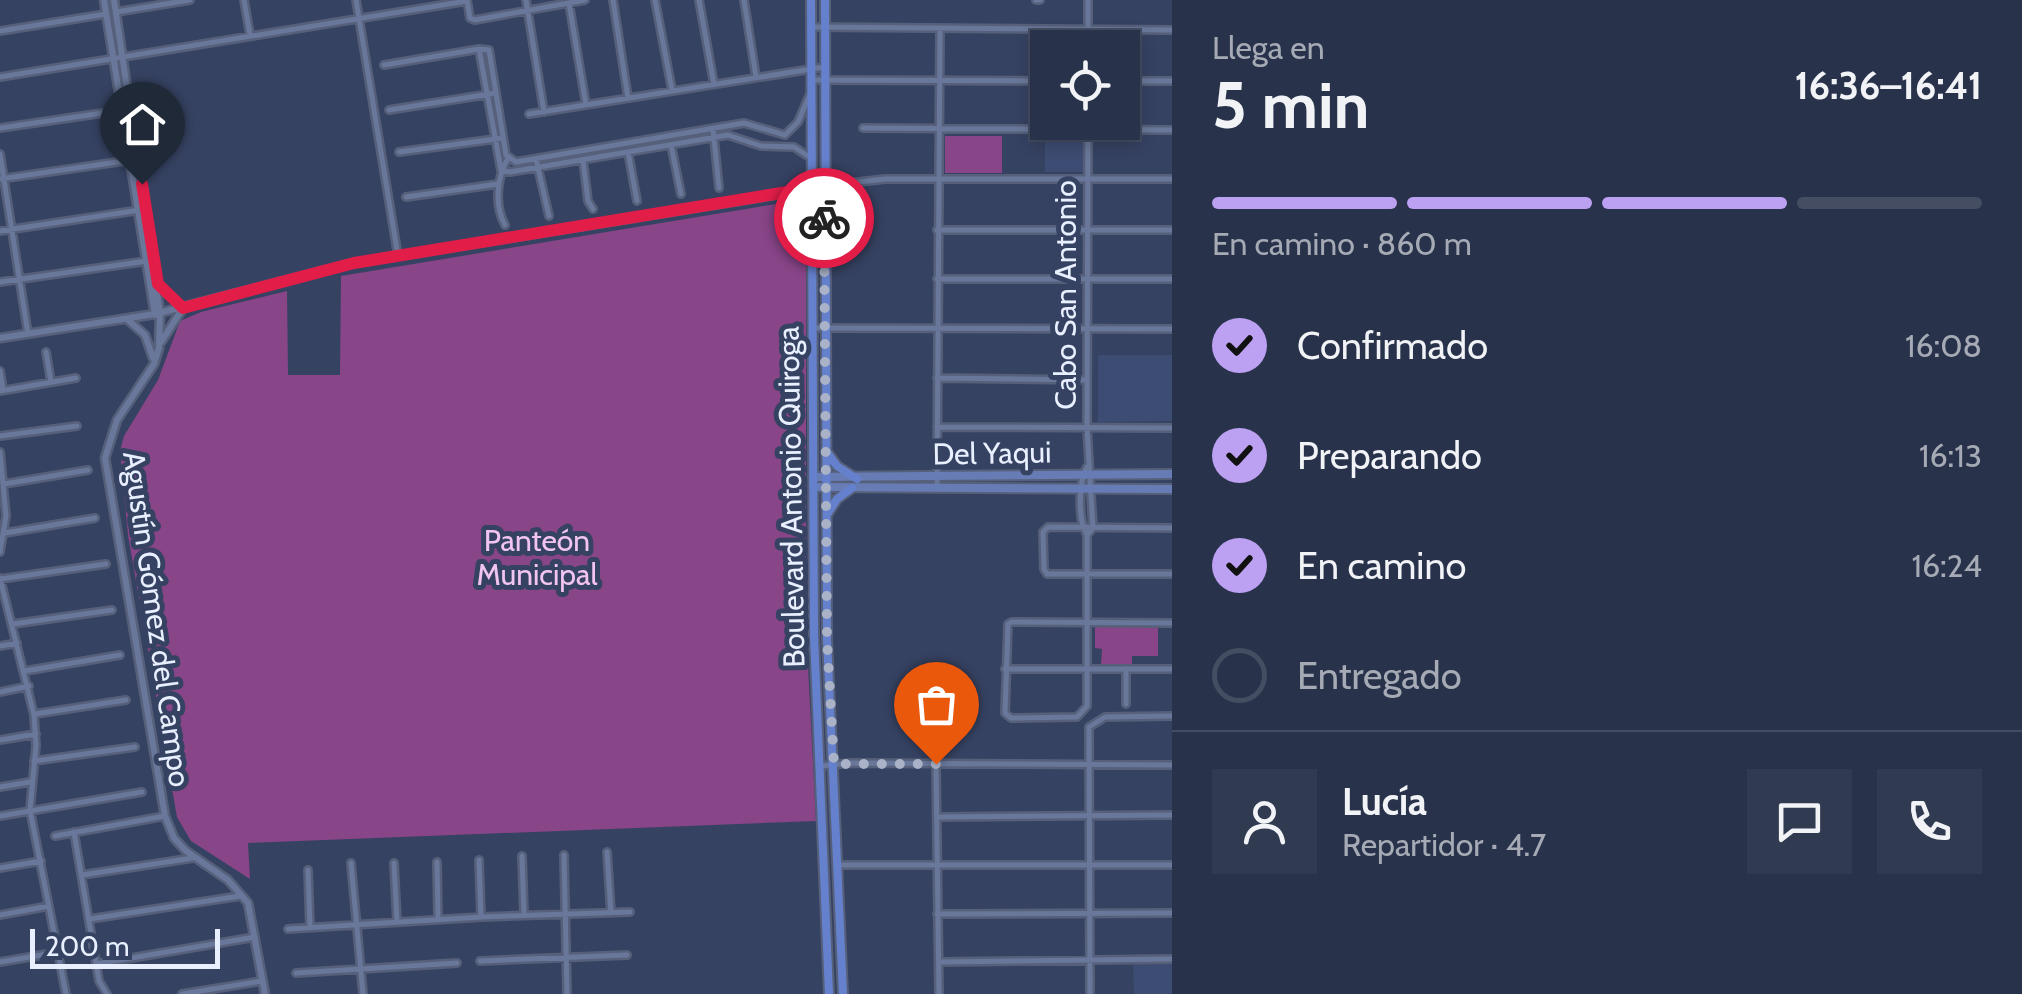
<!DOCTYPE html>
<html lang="es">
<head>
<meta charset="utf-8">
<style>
  :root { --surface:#28324a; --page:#303a51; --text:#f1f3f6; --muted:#a5aab5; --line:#444d62; --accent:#bca0f2 }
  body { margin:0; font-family:Cabin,sans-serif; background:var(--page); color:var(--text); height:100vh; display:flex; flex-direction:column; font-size:38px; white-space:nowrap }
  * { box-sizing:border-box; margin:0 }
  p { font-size:32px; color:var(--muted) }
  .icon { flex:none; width:55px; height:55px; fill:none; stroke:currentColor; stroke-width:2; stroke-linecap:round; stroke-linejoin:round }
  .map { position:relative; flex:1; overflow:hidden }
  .panel { display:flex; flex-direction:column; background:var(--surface); width:850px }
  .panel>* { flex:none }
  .fabs { position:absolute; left:1030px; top:30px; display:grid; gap:20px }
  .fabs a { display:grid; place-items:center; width:110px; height:110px; border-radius:0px; background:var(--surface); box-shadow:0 5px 15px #0003,0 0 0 2px var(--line); font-size:50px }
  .scale { position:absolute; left:30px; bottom:25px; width:190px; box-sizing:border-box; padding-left:10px; border:5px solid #e8effe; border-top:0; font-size:28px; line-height:35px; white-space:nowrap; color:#e8effe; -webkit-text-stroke:8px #364262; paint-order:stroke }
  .pin { position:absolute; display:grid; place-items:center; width:85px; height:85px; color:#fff; margin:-102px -42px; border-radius:50% 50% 50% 0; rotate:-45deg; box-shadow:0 0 10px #0007 }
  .pin .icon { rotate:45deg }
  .courier { position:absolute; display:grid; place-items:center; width:100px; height:100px; margin:-50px; border:8px solid #e11d48; border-radius:50%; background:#fff; color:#222; box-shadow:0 2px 12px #0007 }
  .head em { font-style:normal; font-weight:800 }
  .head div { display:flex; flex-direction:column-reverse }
  .head { display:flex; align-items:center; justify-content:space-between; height:170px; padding:0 40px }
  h1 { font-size:65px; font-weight:800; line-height:75px }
  .bar { display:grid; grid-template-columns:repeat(4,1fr); gap:15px 10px; align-content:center; height:120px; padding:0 40px }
  .bar i { height:12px; border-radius:8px; background:var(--line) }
  .bar .current { background:var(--accent) }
  .bar p { grid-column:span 4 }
  .line { display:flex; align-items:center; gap:25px; padding:0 40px; border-top:2px solid var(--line) }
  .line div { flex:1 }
  .round { display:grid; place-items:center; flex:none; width:105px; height:105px; border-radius:0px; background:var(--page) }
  ol { padding:0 40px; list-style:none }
  li { display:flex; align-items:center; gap:30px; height:110px }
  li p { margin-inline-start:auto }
  li .icon { padding:10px; border-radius:50%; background:var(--accent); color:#111; stroke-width:4 }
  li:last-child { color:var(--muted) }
  li i { width:55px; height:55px; border:5px solid var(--line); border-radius:50% }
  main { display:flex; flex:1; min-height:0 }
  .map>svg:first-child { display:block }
  .built { fill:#3d4c72 }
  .green { fill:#884588 }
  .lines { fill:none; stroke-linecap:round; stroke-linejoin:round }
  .minor-casing { stroke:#56607a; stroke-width:10 }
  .tertiary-casing { stroke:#56607a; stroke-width:11 }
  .secondary-casing { stroke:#56607a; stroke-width:12 }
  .primary-casing { stroke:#56607a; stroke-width:12 }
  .minor { stroke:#69779a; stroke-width:5 }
  .tertiary { stroke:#69779a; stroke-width:6 }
  .secondary { stroke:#677cb4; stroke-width:8 }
  .primary { stroke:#6581ce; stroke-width:8 }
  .done { stroke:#aab2c7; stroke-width:10; stroke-dasharray:0 18 }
  .route { stroke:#e11d48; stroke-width:12 }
  .labels { text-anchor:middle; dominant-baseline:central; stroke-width:10; stroke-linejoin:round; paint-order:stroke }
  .street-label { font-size:30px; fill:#e8effe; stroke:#364262 }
  .park-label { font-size:30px; fill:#f2c5f1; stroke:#364262 }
</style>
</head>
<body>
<main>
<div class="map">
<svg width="1172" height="994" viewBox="0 0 1172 994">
  <rect width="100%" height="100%" fill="#364262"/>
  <path class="built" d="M1083,134L1085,172H1045V135Z
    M1098,355H1172V421L1098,422Z
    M1172,962V994H1134L1133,963Z"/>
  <path class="green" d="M945,136H1002V173H945Z
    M806,199V627L816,821L248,843L250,879L191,841L177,817L128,535L120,451L124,436L158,380L180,321L201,312L287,291L288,375H340L341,276Z
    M1095,626H1158V656H1132V665H1101L1102,649L1095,648Z"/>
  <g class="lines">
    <defs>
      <path id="minor" d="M244,0L250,35
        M356,0L398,256
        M467,0L470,18L475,20L585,0
        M526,0L544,112
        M613,0L628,98
        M655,0L672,90
        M699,0L714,84
        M744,0L756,77
        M1036,0H1040
        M569,3L586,105
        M116,12L190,0
        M811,27L1172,30
        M0,31L106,14
        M1088,48V0
        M384,65L479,49
        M0,77L467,1
        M811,80L1048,81
        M1122,81H1172
        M810,94L798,122L785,135L744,123L516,162L506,155L489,50L479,49L501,170L510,172L728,135L761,146L794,147L811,158
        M389,110L496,93
        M529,114L824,67
        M0,128L130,109
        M863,128L1172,130
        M713,129L719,188
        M671,145L681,194
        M399,152L503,138
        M628,152L637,201
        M0,154L28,334
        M536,159L549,216
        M583,160L588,201L593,209
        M0,179L138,159
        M825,186L885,179H1172
        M406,197L498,184
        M505,225C494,205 497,177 508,158
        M937,230H1172
        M0,231L140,210
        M937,279H1172
        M0,282L147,261
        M812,328L1172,329
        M46,352L51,382
        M0,371L3,390
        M937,378L1087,380
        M0,391L76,378
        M937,427L1172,428
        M0,436L77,426
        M0,452L6,516L0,552
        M1087,467C1078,482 1078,521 1087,535V706L1077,717L1011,718L1005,713L1008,624L1012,622L1172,623
        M4,484L88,470
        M937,489L940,28
        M1172,528L1048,527L1043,532L1044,569L1047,574H1172
        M5,533L95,518
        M1087,535L1093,528L1087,428L1088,122
        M0,578L34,715L36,746L30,810L66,994
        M0,579L106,564
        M13,624L112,610
        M0,646L17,643
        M1005,669H1172
        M1126,670V704
        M25,671L120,655
        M0,692L29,686
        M35,714L126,700
        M0,740L36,734
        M34,761L135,747
        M936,765L939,994
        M820,766L851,763L1172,765
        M0,787L30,782
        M0,816L142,792
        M937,817L1172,815
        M74,832L99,981L107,994
        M55,836L165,816
        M607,852L611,913
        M564,855L567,994
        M522,856L524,915
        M479,860L481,917
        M437,862L438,919
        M351,863L363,994
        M394,863L397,922
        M837,865H1172
        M0,868L41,861
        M308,870L310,927
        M82,875L193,858
        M937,914L1172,913
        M0,915L49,906
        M90,919L240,896
        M288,929L481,917L630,912
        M480,961L627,955
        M0,962L59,952
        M939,962L1172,959
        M96,964L255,937
        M296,973L457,963
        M182,994L262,981
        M1090,994L1089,727L1105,717L1172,716"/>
      <path id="tertiary" d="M104,0L155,315
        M114,0L160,313L159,348L154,364L117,420L105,458L165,816L174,838L186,851L228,880L248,903L265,994
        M160,287L183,308L161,342
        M128,320L145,335L153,358
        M0,338L155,314L354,263L824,187"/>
      <path id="secondary" d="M813,477L1172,474
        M814,487L1172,489"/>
      <path id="primary" d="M811,0L814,636L829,994
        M825,0L827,639L843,994
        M827,452L837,466L857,479
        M828,513L837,499L852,488"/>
    </defs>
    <use href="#minor" class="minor-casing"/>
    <use href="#tertiary" class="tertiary-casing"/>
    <use href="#secondary" class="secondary-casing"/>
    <use href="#primary" class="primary-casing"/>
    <use href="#minor" class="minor"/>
    <use href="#tertiary" class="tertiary"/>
    <use href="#secondary" class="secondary"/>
    <use href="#primary" class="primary"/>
  </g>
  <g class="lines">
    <path class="done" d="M824,218L827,639L834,764H936"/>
    <path class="route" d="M142,184L158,284L183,308L354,263L824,186V218"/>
  </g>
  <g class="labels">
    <g class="street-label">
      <text transform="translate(1065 295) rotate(-90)">Cabo San Antonio</text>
      <text transform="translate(992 453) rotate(-1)">Del Yaqui</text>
      <text transform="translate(791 497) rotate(-91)">Boulevard Antonio Quiroga</text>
      <text transform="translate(157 619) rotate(82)">Agustín Gómez del Campo</text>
    </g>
    <g class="park-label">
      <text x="537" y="540">Panteón<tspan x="537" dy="34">Municipal</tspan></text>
    </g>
  </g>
</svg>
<div class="fabs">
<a><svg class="icon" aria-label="locate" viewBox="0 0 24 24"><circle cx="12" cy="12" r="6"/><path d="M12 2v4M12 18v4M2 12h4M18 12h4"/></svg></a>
</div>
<div class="scale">200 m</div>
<div class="pin" style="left:936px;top:764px;background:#ea580c"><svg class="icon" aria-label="bag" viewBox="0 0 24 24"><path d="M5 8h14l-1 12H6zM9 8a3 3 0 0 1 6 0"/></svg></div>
<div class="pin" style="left:142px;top:184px;background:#1f2937"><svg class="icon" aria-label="home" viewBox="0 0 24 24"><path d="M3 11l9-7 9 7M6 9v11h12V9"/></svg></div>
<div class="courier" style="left:824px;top:218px"><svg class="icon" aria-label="bike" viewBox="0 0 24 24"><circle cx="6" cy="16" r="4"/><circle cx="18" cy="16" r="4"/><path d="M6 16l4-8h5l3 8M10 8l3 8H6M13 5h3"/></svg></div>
</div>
<section class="panel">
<div class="head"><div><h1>5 min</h1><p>Llega en</p></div><em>16:36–16:41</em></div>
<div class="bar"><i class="current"></i><i class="current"></i><i class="current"></i><i></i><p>En camino · 860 m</p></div>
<ol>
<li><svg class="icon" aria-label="check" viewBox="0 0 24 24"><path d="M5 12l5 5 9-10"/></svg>Confirmado<p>16:08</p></li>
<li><svg class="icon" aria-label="check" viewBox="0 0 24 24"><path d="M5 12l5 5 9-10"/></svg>Preparando<p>16:13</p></li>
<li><svg class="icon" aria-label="check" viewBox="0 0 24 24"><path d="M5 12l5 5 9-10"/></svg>En camino<p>16:24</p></li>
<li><i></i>Entregado</li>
</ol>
<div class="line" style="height:180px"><a class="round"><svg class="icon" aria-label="person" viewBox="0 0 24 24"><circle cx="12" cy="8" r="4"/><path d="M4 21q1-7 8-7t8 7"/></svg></a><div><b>Lucía</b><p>Repartidor · 4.7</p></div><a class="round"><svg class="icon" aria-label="chat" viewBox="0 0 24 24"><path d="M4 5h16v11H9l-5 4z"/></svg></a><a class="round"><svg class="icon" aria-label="phone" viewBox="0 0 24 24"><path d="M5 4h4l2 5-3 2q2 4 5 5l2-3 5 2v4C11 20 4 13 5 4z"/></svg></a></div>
</section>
</main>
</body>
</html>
